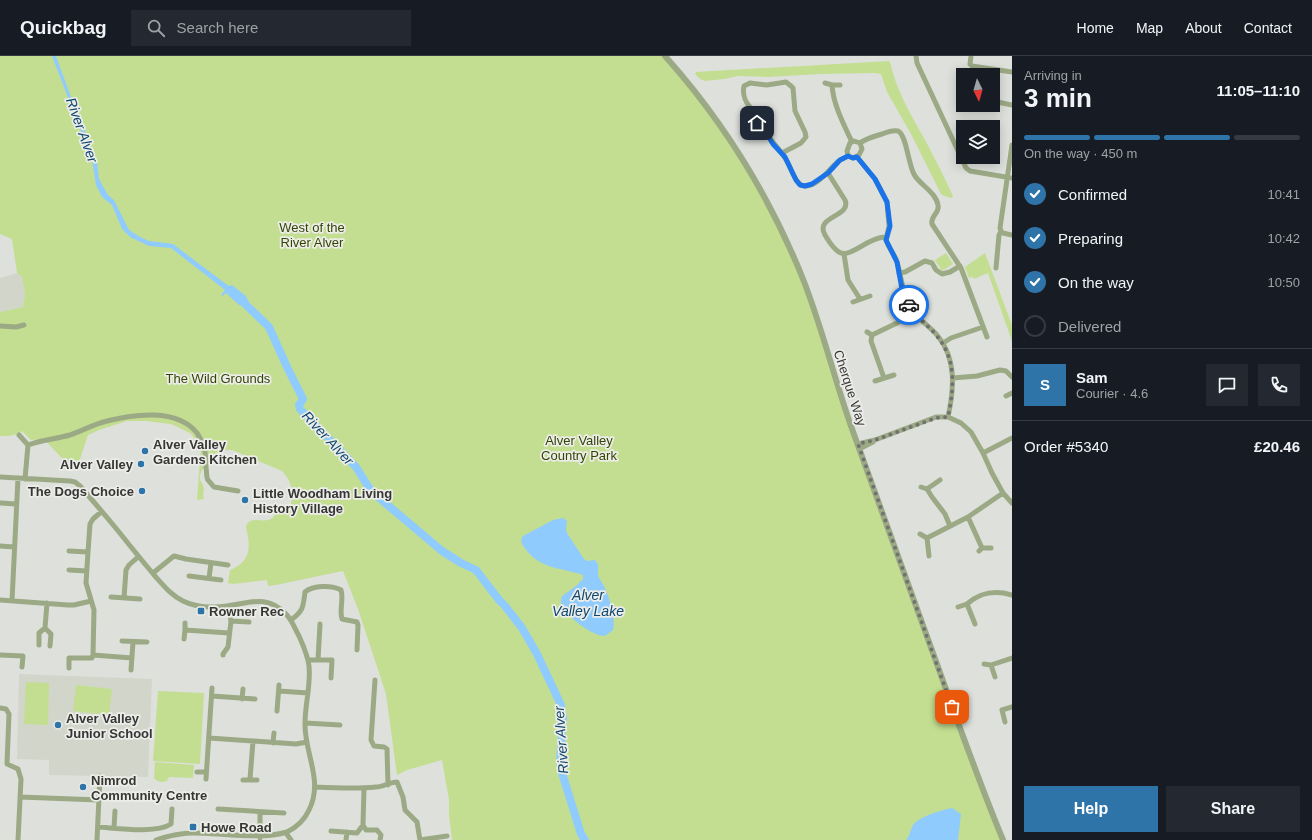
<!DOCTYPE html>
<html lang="en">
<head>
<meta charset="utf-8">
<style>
  :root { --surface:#171b24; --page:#242831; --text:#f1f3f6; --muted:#9ea1a6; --line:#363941; --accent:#2e74a9 }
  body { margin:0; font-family:Arial,sans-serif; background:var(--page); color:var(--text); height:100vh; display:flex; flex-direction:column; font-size:15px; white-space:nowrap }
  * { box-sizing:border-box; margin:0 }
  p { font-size:13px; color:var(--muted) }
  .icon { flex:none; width:22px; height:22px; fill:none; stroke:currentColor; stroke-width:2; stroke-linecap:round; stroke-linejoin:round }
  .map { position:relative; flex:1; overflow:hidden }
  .side { display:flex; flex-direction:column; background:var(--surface); width:300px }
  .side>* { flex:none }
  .needle { width:26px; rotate:175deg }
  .controls { position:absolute; left:956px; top:12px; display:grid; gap:8px }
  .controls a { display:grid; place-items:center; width:44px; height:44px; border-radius:0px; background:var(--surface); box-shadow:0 2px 10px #0003; font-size:20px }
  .pin { position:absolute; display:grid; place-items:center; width:34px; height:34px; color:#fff; margin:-17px; border-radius:8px; box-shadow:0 2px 6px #0006 }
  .courier { position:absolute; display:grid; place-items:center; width:40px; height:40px; margin:-20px; border:3px solid #1a73e8; border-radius:50%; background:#fff; color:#222; box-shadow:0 1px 5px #0007 }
  .head em { font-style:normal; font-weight:700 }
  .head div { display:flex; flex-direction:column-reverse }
  .head { display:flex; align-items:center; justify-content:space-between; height:68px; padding:0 12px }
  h1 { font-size:26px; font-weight:700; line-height:30px }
  .bar { display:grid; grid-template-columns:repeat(4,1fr); gap:6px 4px; align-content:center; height:48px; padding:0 12px }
  .bar i { height:5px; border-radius:3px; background:var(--line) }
  .bar .active { background:var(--accent) }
  .bar p { grid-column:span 4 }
  .line { display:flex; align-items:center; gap:10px; padding:0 12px; border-top:1px solid var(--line) }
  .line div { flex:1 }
  .round { display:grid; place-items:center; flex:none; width:42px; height:42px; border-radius:0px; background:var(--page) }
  ol { padding:0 12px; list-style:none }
  li { display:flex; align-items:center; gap:12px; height:44px }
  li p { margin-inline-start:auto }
  li .icon { padding:4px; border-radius:50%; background:var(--accent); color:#fff; stroke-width:4 }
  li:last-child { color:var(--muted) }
  li i { width:22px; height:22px; border:2px solid var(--line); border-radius:50% }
  .cta { display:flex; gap:8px; margin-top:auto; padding:8px 12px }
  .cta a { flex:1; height:46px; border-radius:0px; background:var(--accent); color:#fff; font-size:16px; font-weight:700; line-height:46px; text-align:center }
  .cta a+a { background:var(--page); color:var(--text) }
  header { display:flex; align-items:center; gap:24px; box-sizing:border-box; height:56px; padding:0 20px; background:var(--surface); border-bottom:1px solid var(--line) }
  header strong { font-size:19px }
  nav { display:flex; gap:22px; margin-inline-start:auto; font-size:14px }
  .search { width:280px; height:36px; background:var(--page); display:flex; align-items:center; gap:10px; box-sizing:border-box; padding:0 14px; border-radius:0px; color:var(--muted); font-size:15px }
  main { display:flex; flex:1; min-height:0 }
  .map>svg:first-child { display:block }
  .built { fill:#d1d5ca }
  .green { fill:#c3de91 }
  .water { fill:#90cbfd }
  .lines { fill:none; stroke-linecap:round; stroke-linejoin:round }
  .river { stroke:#90cbfd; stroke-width:8 }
  .minor { stroke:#9ba985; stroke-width:5 }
  .tertiary { stroke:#9ba985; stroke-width:6 }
  .done { stroke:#71726f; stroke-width:4; stroke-dasharray:0 7.2 }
  .route { stroke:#1a73e8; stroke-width:5 }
  .poi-dot { fill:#2e74a9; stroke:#ecede9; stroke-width:1.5 }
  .labels { text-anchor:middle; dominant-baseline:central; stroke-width:3.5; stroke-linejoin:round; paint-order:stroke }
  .park-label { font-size:13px; fill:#344503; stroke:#ecede9 }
  .street-label { font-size:13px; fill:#363635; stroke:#ecede9 }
  .poi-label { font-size:13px; font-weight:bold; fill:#363635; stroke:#ecede9; text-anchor:start }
  .water-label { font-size:14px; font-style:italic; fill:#0e476f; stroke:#ecede9 }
</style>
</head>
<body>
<header>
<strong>Quickbag</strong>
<div class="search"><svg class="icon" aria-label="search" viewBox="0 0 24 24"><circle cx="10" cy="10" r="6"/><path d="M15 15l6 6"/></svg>Search here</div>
<nav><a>Home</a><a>Map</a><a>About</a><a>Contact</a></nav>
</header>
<main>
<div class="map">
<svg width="1012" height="784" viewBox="0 0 1012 784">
  <rect width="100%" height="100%" fill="#dee0dc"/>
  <path class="built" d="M17,217L22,221L25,238L23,251L0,256V222Z
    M19,618L152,623L148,721L49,719V704L17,703Z"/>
  <path class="green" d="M0,0H664L672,8L747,110L787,185L815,257L851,368L1002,784H452L449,759V744L442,704L407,714L397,719L386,638L358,553L343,515L276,529L268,530L267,524L233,528L228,527L230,514C251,505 251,492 246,471C249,460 260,466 268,464C279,461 272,451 291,449C292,434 293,427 282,415L232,394H221L218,396L214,402L202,414L200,419V424L203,429L204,435L203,439L204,443L197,444L201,390L190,377L171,368L145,365H127L99,374L88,379L78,409L73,414L44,383L31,384L22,375C16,380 8,380 0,380V256L23,251L25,238L22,221L17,217L12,183L0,178Z
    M889,5L890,6C896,33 910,58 924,82C934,101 944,120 953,140L952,142L944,140L941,138L911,78L887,36L881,18L874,17L821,18L768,21L738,20L724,23L705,25L700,23L695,18L696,16Z
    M946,197L953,208L942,215L935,204Z
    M985,197L1012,269V285L988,217L974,223L973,221L969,222L965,211Z
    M26,626L49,627L48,669L24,668Z
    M76,629L112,633L109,659L73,655Z
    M158,635L204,637L200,708L153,705Z
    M155,706L194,709L193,722L169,721L167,725C161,727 158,726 154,722Z"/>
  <path class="water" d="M52,0H56L71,41L97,105L99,123L108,139L114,144L129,174L140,181L149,185L173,188L226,228L229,230L232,229L246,240L250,249L248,253L243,249H239L226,237L222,240L221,239L225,234L171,192L149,190L130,181L122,173L112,149L102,141L96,129L92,104Z
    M563,462L567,465L566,473L567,477L584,503L587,505L595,504C601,511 597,512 598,519C599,523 602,526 604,530C609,540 616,563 613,574L605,580C592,580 567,561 562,549C560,546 561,543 562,540L576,530L583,523V519C560,511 540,514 524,491C521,486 520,485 523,480L553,464Z
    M952,752L961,758L958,784H906C910,780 910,774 913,769C920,760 942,754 952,752Z"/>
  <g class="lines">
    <path class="river" d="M241,244L269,271L287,311L303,343L299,349L300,353L356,411L371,435L442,495L461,507L476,514L499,544L505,550L522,572L537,598L561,649L563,662L560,706L562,717L581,778L585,784"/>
    <path class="minor" d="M916,0L917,7L966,112L970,115L1012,122
      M971,0L970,8L972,10L1012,16
      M825,27L832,29H840
      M832,29C833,48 844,69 852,86
      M993,45L1012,49
      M987,52L988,49
      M752,53C759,73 774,85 785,102C790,109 792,119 798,126C800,129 802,130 806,130C820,129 830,111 840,104C843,103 846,101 848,100
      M765,75C764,70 763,64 760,60C758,57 755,56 753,54C746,48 742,39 744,30L750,27L767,29L786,26L791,30L793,32L795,55L805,76L806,81L801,87L782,97
      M854,85L860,87L862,93L859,99L853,102L848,100L847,95L850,87Z
      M860,87C867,82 875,80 882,78C887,76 893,74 898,75C907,79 908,110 915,120C921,129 936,137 938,149C940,157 930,160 932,168L961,212L987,281
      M857,101L875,123L887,146L889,170L886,184C888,192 895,198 897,206C902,222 902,238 911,253C918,263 929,270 937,279C957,303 954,333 948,361
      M828,117L845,144C852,161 814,160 825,179C841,206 845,199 869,186C875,183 879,181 886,181
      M1001,175L1003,177L1012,179
      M844,198L848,224L860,243
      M996,212L999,179L1001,175L1000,172L1012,89
      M899,217L905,216L925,205L932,207L936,214L942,218L950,216L960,210
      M853,246L870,240
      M0,270L16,271L24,269
      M867,276L872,279
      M943,287L951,282L983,271
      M884,322L871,285L872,279L897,267L912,254
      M953,322L977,320L1000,314L1006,315L1012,321
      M875,325L894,319
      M1006,340L1012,337
      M19,379L28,389
      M858,388L875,384L936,361H948L961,367L971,376L983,397L992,417L1003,437L1012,447
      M859,393L873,386
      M983,397L1012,382
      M0,421L70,425L75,426L80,430C93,445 106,460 119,476C131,491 143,506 155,520C164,530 172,540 183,545C197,552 212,552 227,550C250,547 267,538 286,558C292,564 295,573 299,580C303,589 308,600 309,610C311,629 305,648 305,667C304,697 324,724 309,754C305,763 297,771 287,776C261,784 221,777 193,777C180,777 168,780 156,784
      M25,423L28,389C41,384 56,383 70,379C82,375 94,368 107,365C134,358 177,352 197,377C205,389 206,398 206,412C207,416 206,421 208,424C210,426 212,429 214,431L238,435
      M940,424L927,433L932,441L945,458L950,470
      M921,431L927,433
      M1,447L16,448
      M968,461L982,492
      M920,478L927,482
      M0,490L14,491
      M69,495L88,496
      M979,495L982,492H991
      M929,500L927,482L968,461L1003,437
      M69,514L87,515
      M153,517L174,500L186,503L228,509
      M189,520L221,524
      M209,522L211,507
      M111,541L140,543
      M124,542L126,514L129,509L138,501
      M0,544L68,549H74L91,545
      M12,545L18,422
      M958,551L967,548
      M291,564C304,554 303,551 305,536C313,529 332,529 341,534C344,543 339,554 342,563L357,566L358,569L357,594
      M231,565L249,566
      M975,568L967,548C981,536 995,534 1012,539
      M45,572L47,547
      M185,574V567
      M184,583L185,574L229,577
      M122,585L147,586
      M39,589V577L45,572L51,578L50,590
      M0,599L23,600L22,611
      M93,599L94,554L86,527L88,496L90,468L93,463L101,456
      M93,599L132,602
      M223,599V598L228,591L231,565L230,559L227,550
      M308,604H332L331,622
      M318,604L320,568
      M984,608L991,609
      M69,612V602H92L93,599
      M131,614L133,586
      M995,621L991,609L1012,602
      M375,624L371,684L374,690L384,691L387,693L388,729
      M279,635L308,637
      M212,640L255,643
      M242,643L243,633
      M0,652L6,653L9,658L7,708L18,713L21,723L18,784
      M277,655L279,629
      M1005,666L1002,654L1012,651
      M305,667L340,669
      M209,682L296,688L307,686
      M273,687L274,677
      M197,716H206
      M206,723L212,632
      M250,723L253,685
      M243,724H257
      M316,731C336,732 356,733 376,731C383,731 390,726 397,726L403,741L405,754L417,766L420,784
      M364,732L363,769L366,774H377L381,779L380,784
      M20,741L99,744
      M218,753L284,757
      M260,756V782
      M98,771C116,772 156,778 171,768L172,753
      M114,772L115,755
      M331,775L357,777L363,769
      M286,777L291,784
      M97,784L100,720
      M346,784L347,776
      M420,784L447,780"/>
    <path class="tertiary" d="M665,0C724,66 770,141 803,223C822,271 834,322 851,370C877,442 903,514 929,586C953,652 976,719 1003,784"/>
  </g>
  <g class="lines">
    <path class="done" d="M909,249C916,261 927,268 936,279C957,303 954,332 948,361L936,362L875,384L858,388L952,651"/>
    <path class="route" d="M757,67L765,75L773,88L785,101L796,124L800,129L805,130L812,128L828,117L840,104L848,100L853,102L857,101L875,123L887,146L890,170L886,184L897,206L902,233L909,249"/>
  </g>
  <g class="poi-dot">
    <circle cx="145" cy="395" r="4"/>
    <circle cx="141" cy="408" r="4"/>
    <circle cx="142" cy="435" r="4"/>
    <circle cx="245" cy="444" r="4"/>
    <rect x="197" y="551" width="8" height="8" rx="2"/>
    <circle cx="58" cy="669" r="4"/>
    <circle cx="83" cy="731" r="4"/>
    <rect x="189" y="767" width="8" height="8" rx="2"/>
  </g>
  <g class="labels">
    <g class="park-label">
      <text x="312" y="171">West of the<tspan x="312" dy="15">River Alver</tspan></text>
      <text x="218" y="322">The Wild Grounds</text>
      <text x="579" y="384">Alver Valley<tspan x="579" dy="15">Country Park</tspan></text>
    </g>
    <g class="street-label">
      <text transform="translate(850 332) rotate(72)">Cherque Way</text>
    </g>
    <g class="poi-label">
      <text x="153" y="388">Alver Valley<tspan x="153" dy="15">Gardens Kitchen</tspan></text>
      <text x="133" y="408" text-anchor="end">Alver Valley</text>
      <text x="134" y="435" text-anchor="end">The Dogs Choice</text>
      <text x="253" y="437">Little Woodham Living<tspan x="253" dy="15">History Village</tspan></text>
      <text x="209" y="555">Rowner Rec</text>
      <text x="66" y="662">Alver Valley<tspan x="66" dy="15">Junior School</tspan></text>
      <text x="91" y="724">Nimrod<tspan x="91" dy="15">Community Centre</tspan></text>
      <text x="201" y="771">Howe Road</text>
    </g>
    <g class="water-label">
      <text transform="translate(82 74) rotate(70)">River Alver</text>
      <text transform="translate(328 382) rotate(47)">River Alver</text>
      <text x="588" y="539">Alver<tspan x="588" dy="16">Valley Lake</tspan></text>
      <text transform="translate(561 684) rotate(-94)">River Alver</text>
    </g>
  </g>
</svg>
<div class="controls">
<a><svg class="needle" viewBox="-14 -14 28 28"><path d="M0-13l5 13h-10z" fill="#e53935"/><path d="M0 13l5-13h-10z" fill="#9ea1a6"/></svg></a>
<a><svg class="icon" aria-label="layers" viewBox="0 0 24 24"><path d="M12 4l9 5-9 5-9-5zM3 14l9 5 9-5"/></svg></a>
</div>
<div class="pin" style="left:952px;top:651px;background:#ea580c"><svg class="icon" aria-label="bag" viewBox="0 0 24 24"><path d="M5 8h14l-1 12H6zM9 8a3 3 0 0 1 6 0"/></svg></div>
<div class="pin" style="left:757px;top:67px;background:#1f2937"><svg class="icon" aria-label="home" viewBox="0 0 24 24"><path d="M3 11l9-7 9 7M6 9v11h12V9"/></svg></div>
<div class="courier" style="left:909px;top:249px"><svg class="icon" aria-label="car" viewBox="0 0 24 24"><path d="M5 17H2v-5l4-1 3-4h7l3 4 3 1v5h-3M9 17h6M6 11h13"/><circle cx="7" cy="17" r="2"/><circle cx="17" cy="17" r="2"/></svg></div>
</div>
<section class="side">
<div class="head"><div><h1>3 min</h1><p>Arriving in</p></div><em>11:05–11:10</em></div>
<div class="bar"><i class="active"></i><i class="active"></i><i class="active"></i><i></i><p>On the way · 450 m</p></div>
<ol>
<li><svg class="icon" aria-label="check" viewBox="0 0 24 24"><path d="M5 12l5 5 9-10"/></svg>Confirmed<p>10:41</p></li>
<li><svg class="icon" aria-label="check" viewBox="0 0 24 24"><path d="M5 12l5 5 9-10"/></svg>Preparing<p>10:42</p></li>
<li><svg class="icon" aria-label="check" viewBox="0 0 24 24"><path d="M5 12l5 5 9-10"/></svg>On the way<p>10:50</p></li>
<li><i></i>Delivered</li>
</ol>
<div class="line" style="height:72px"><b class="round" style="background:var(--accent);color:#fff">S</b><div><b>Sam</b><p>Courier · 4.6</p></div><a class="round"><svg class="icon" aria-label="chat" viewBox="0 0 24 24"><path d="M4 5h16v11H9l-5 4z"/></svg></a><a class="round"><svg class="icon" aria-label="phone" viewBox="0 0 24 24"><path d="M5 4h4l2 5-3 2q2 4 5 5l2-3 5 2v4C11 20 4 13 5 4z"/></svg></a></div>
<div class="line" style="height:52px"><div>Order #5340</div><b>£20.46</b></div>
<div class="cta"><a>Help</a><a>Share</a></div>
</section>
</main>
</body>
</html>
